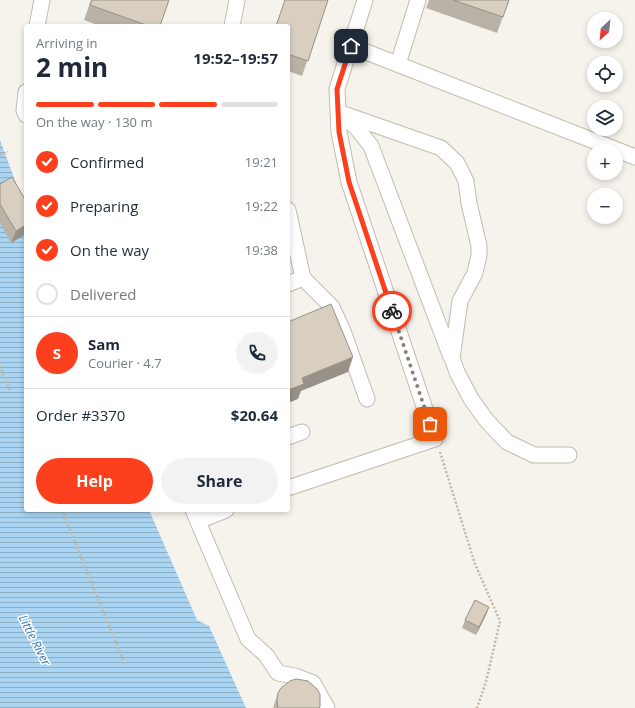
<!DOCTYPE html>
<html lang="en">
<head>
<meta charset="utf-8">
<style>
  :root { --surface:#fff; --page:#f2f2f3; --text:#1f2937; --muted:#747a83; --line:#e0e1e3; --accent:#fc3f1d }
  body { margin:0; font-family:"Open Sans",sans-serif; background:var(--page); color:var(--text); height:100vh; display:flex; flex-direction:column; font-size:15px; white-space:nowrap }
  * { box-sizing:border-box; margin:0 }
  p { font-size:13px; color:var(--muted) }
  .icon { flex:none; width:22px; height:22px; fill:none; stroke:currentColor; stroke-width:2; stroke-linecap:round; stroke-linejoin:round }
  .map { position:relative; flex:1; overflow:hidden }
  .sheet { position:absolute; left:24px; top:24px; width:266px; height:488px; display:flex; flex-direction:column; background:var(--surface); border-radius:4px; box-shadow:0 2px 6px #0003 }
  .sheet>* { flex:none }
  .needle { width:26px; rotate:207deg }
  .tools { position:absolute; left:587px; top:12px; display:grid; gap:8px }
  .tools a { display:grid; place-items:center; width:36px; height:36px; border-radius:50%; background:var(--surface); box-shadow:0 2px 6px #0003; font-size:20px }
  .pin { position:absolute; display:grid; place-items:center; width:34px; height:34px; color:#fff; margin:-17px; border-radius:8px; box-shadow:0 2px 6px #0006 }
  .courier { position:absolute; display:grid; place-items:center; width:40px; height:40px; margin:-20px; border:3px solid #fc3f1d; border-radius:50%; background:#fff; color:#222; box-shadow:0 1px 5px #0007 }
  .overview em { font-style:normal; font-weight:700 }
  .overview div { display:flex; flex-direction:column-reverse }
  .overview { display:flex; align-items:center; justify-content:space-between; height:68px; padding:0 12px }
  h1 { font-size:26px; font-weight:700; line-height:30px }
  .bar { display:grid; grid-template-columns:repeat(4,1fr); gap:6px 4px; align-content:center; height:48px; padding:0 12px }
  .bar i { height:5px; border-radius:3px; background:var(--line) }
  .bar .current { background:var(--accent) }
  .bar p { grid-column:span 4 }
  .line { display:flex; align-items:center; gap:10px; padding:0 12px; border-top:1px solid var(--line) }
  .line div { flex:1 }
  .round { display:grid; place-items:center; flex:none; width:42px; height:42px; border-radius:21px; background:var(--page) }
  ol { padding:0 12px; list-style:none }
  li { display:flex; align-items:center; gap:12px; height:44px }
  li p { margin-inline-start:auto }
  li .icon { padding:4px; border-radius:50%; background:var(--accent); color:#fff; stroke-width:4 }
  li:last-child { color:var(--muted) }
  li i { width:22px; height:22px; border:2px solid var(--line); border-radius:50% }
  .action { display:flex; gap:8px; margin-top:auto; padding:8px 12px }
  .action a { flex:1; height:46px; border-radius:24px; background:var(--accent); color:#fff; font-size:16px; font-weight:700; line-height:46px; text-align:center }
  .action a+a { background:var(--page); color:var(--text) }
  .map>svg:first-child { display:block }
  .water { fill:url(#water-rules) }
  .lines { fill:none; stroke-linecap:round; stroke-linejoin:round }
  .minor-casing { stroke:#c2bbae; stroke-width:17 }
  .path { stroke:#c4b79f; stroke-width:2.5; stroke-dasharray:2 2; stroke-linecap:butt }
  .minor { stroke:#fff; stroke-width:15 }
  .wall { fill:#bab2a6 }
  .shaded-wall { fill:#979187 }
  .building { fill:#d8cfc1; stroke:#979187 }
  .done { stroke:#878178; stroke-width:4; stroke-dasharray:0 7.2 }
  .route { stroke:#fc3f1d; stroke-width:5 }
  .labels { text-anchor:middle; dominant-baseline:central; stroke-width:3; stroke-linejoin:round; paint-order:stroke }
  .water-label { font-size:12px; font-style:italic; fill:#2e7ab2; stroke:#fff }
</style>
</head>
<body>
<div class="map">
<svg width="635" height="708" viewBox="0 0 635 708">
  <defs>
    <pattern id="water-rules" width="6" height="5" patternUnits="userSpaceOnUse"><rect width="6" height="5" fill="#a9d4f2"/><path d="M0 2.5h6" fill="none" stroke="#8caec5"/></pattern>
  </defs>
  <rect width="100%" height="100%" fill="#f6f3ec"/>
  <path class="water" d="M0,140L26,210V510H149L197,620L209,626L246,708H0Z"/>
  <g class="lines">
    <defs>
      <path id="minor" d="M37,26L42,0
        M232,26L237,0
        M351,46L635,157
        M398,64L418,0
        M26,92L24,110L26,115
        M338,112L441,148L457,163L466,181L469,203L479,246V255L475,273L460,301L452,358L457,372L471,399L487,421L507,442L534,455H569
        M343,117L356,127L371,146L451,357
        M288,210L303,278L332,307L343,331L367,399
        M288,284L303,278
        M288,437L302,432
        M288,488L435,439L349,182L339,132L337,89L365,0
        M193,510L248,639L266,655L278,673L295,676L313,683L327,708
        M198,521L226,510"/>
    </defs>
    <use href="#minor" class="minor-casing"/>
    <path class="path" d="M0,155L8,152
      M0,366L10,392
      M440,452L475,564L500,621L486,682L477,708
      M62,510L125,665"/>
    <use href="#minor" class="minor"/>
  </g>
  <path class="wall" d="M91,0H169L160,26H100L84,20Z
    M285,0H328L302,76L288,71V26H276Z
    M429,0H509L497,33L426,8Z
    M0,184L26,201V234L11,243L0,223Z
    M489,607L486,615L476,635L462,628L465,620Z
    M278,693L320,708H273Z"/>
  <path class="shaded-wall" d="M26,225V234L11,243L16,231Z
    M353,357L348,372L301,391L298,399L288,403V390L302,378Z
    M489,607L486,615L476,635L479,627Z"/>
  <path class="building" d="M92,0H169L160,26H149L90,5Z
    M285,0H328L308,61L288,54V26H276Z
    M453,0H509L503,17Z
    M12,177L26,201V225L16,231L0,204V184Z
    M331,304L353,357L302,378L304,384L288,390V322Z
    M475,600L489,607L479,627L465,620Z
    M296,679L308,681L317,689L320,694V707L319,708H278L277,699L278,693L281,688L290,681Z"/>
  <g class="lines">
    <path class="done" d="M392,311L430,424"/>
    <path class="route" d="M351,46L337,89L339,132L349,182L392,311"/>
  </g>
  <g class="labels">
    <g class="water-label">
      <text transform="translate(35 640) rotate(63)">Little River</text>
    </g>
  </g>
</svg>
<div class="tools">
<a><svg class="needle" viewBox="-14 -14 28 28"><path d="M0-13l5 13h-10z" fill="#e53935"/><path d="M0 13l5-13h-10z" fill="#747a83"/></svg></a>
<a><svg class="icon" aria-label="locate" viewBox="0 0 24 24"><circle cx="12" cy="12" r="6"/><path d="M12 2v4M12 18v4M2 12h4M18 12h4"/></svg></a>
<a><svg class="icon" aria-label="layers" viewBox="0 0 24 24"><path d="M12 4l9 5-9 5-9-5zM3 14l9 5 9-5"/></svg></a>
<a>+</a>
<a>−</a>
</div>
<div class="pin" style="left:430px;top:424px;background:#ea580c"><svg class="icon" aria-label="bag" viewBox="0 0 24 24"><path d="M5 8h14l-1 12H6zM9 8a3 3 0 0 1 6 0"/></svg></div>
<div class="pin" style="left:351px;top:46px;background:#1f2937"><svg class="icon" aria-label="home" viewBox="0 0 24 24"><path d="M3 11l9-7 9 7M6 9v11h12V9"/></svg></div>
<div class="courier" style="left:392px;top:311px"><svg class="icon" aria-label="bike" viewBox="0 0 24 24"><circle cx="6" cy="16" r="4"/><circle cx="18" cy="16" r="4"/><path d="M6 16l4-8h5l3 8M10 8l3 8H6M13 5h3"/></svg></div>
<section class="sheet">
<div class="overview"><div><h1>2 min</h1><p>Arriving in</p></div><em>19:52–19:57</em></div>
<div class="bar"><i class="current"></i><i class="current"></i><i class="current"></i><i></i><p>On the way · 130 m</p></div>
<ol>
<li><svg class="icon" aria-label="check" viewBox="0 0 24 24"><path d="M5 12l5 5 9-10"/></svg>Confirmed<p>19:21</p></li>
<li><svg class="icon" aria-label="check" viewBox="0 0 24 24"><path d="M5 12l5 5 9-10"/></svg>Preparing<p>19:22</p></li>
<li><svg class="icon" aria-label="check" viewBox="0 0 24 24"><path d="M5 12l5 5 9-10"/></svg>On the way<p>19:38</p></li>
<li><i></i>Delivered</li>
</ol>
<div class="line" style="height:72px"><b class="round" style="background:var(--accent);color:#fff">S</b><div><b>Sam</b><p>Courier · 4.7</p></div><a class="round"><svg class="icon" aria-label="phone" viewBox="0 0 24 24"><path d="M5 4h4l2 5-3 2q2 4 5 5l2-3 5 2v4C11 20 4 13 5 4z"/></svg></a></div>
<div class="line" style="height:52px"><div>Order #3370</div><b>$20.64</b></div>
<div class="action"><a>Help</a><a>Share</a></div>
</section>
</div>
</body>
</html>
